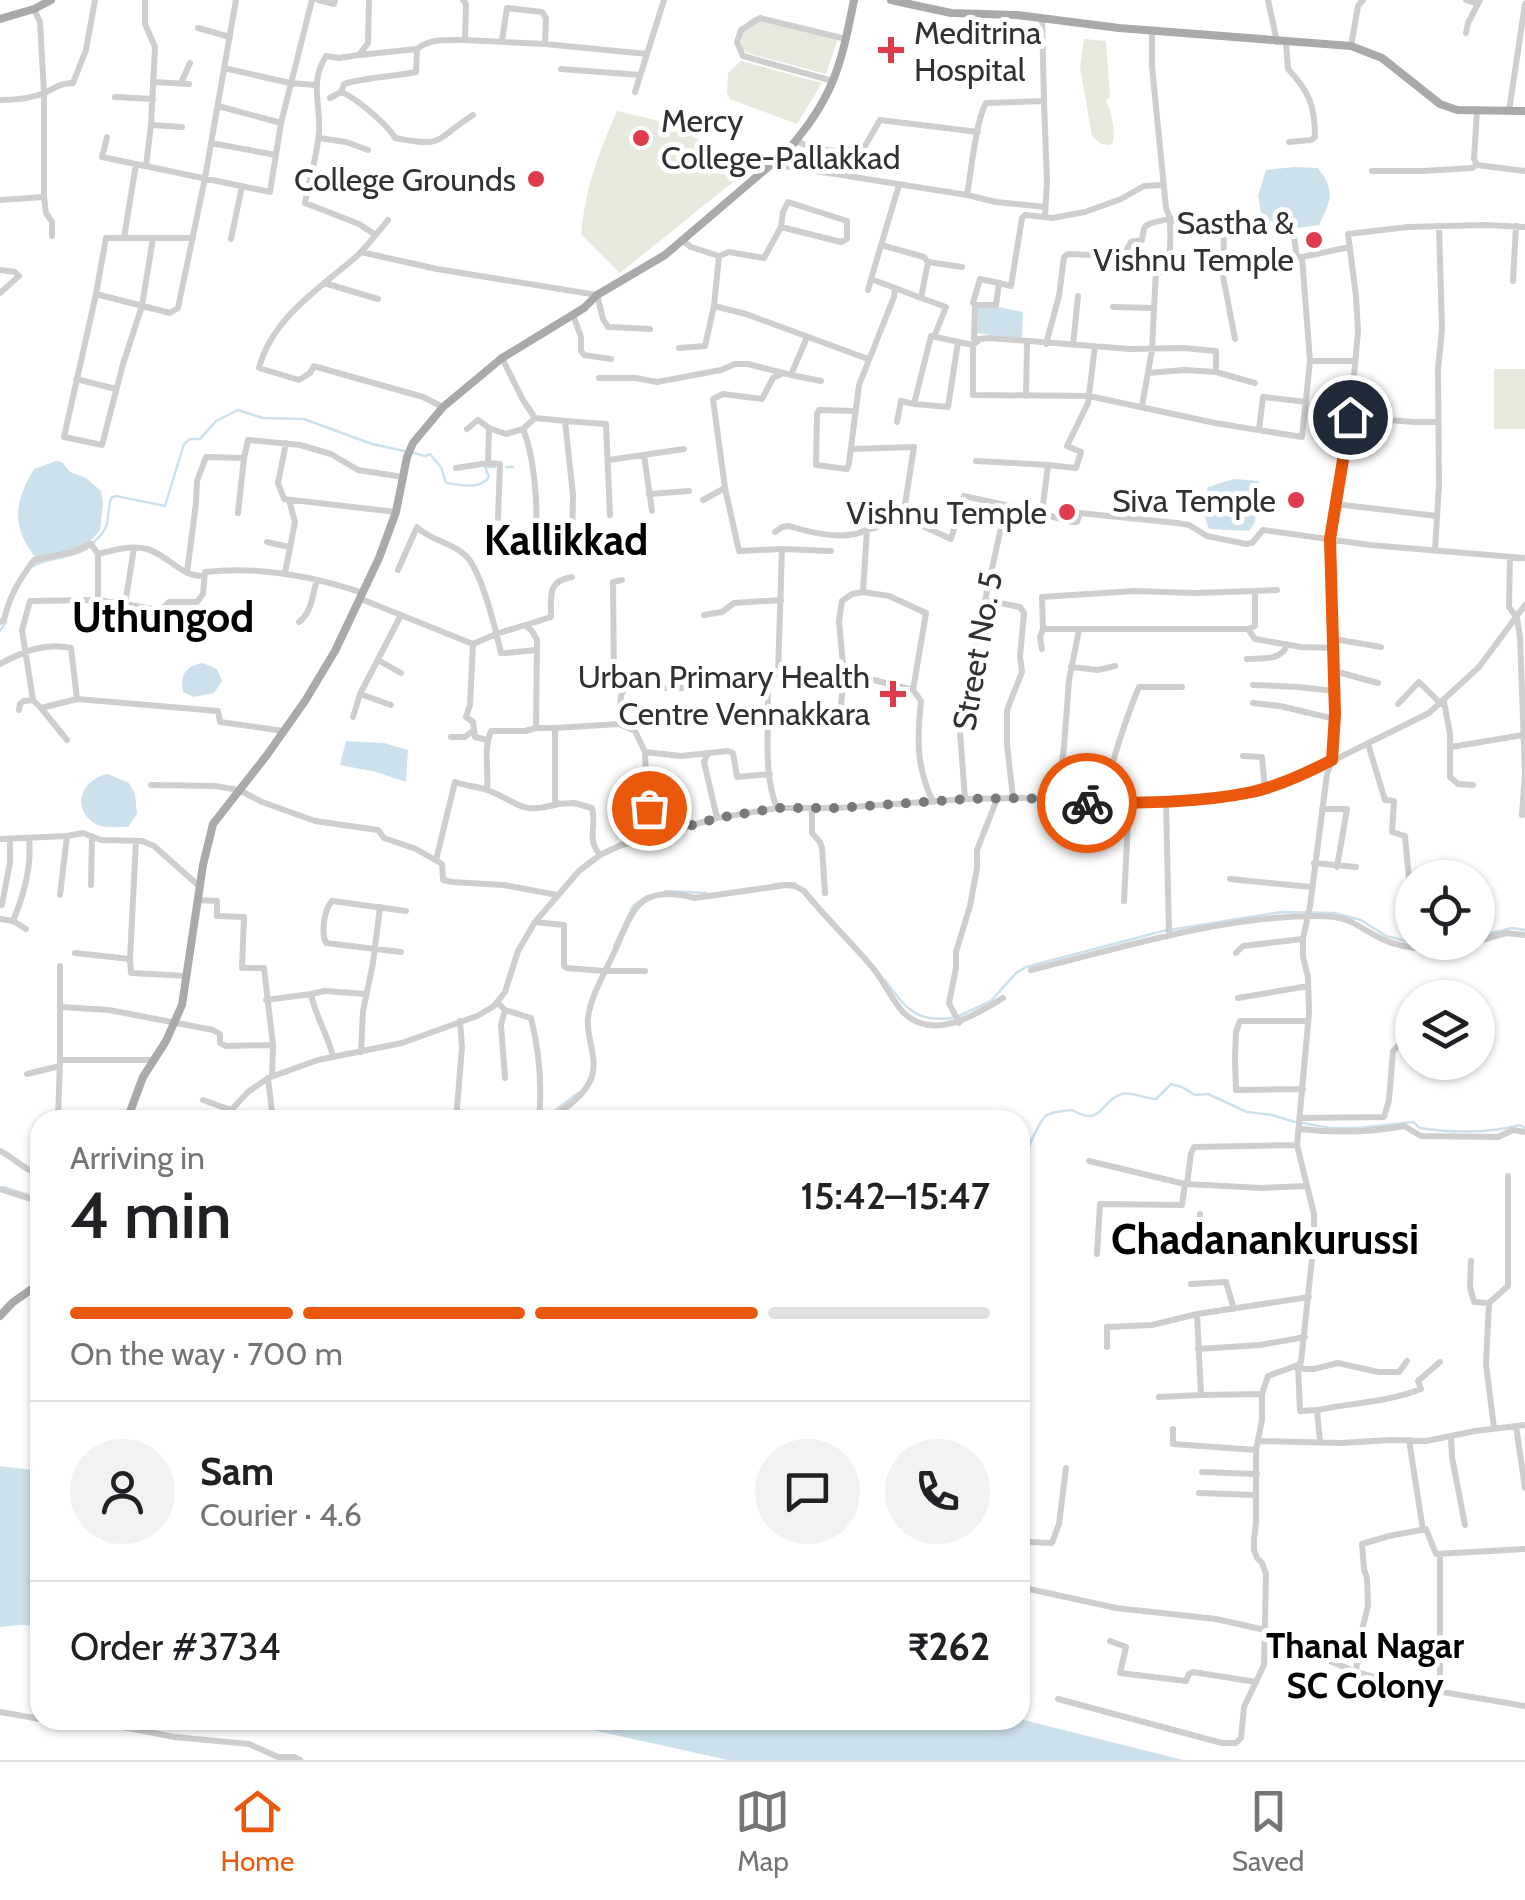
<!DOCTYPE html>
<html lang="en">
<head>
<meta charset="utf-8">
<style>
  :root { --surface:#fff; --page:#f2f2f2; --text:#202124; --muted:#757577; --line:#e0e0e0; --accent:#ea580c }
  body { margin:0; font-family:Cabin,sans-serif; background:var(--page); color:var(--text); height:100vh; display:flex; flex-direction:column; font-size:38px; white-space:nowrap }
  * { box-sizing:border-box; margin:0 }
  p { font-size:32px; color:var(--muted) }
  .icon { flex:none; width:55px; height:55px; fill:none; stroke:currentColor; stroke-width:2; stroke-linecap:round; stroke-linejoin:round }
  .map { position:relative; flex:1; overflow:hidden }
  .details { position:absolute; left:30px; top:1110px; width:1000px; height:620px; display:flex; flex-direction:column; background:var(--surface); border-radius:30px; box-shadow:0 2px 8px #0004 }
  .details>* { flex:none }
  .controls { position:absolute; left:1395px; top:860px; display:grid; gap:20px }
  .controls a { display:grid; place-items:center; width:100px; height:100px; border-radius:50%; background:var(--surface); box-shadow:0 2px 8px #0004; font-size:50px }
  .pin { position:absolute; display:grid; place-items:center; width:85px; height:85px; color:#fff; margin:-42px; border:5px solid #fff; border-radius:50%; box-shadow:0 2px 10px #0007 }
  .courier { position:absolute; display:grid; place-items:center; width:100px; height:100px; margin:-50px; border:8px solid #ea580c; border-radius:50%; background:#fff; color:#222; box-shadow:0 2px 12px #0007 }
  .head em { font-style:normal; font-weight:600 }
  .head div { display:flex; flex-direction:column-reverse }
  .head { display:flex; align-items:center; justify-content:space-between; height:170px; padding:0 40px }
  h1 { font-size:65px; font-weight:600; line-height:75px }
  .bar { display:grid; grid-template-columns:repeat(4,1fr); gap:15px 10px; align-content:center; height:120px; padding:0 40px }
  .bar i { height:12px; border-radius:8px; background:var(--line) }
  .bar .current { background:var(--accent) }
  .bar p { grid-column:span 4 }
  .line { display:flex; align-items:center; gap:25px; padding:0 40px; border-top:2px solid var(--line) }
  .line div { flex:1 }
  .round { display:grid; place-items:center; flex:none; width:105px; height:105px; border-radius:52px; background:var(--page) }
  .menu { display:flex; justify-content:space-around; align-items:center; height:140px; border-top:2px solid var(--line); background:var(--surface); font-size:28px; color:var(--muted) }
  .menu a { display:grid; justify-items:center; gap:5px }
  .menu .current { color:var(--accent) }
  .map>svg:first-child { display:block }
  .green { fill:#e5eadd }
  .water { fill:#cde1ec }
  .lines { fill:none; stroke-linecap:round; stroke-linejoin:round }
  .stream { stroke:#cde1ec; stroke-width:2.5 }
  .minor { stroke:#cecece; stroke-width:6 }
  .major { stroke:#a9a9a9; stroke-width:8 }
  .done { stroke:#797979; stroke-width:10; stroke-dasharray:0 18 }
  .route { stroke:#ea580c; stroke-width:12 }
  .poi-dot { fill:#e03c4e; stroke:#fff; stroke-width:4 }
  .labels { text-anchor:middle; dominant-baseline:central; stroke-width:10; stroke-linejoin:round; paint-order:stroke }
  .poi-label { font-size:32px; fill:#313131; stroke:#fff; text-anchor:end }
  .street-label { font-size:32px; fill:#313131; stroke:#fff }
  .neighbourhood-label { font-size:35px; font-weight:bold; fill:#000; stroke:#fff }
  .district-label { font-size:42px; font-weight:bold; fill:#000; stroke:#fff }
</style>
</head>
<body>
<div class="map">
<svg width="1525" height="1760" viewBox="0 0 1525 1760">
  <rect width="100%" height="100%" fill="#fff"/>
  <path class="green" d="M759,16L838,38L826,74L747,53L742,48C740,34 743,19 759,16Z
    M1084,39L1106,41L1110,97L1106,101C1112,114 1115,128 1113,142L1109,145L1101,144L1092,136L1080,67Z
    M741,61L822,83L797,124L730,99L727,93L728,73Z
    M617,111L672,124L749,169L620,273L581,234C586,186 598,155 617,111Z
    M1494,369H1525V429H1494Z"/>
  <path class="water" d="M1294,167L1318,168C1336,191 1331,200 1319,225L1297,228C1288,221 1273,223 1262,219L1258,196L1266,170Z
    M999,307L1023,312L1022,339L977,333L978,308Z
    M56,461L62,462L70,472L86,478L101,491L103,503L100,530L88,544L76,552L36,558C11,527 14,502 34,469Z
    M1234,479L1259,481L1255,522L1249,531L1209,529C1203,515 1202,502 1208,487Z
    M203,663L217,669L222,681L214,693L194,697L183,692C180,675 185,666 203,663Z
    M346,741L384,743L408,750L406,782L376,772L340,765Z
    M108,774L129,783L135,794L137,814L128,827C118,827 103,829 94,823C70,807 83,778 108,774Z
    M0,1466L40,1471V1626L21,1625L0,1627Z
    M1020,1719L1183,1760H728L547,1720Z"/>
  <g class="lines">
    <path class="stream" d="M414,453L425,456L430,454L441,467L446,483C461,485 480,490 489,477L485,467H495
      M506,467H513
      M94,542C113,525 105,520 111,498L116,496L165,506L184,444L190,439H200L216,421L238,410L263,418L304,419L372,444L404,451
      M33,566C48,557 69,559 87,549
      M0,631L6,622
      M774,884L795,883
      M665,891L706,893
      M1478,936L1512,928L1525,930
      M1422,942H1455
      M614,946L633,906L647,896
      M885,980C905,1007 915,1023 952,1018
      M959,1016L991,1001L1016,973L1026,967L1163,931L1281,912L1334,913L1361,920L1386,936L1411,942
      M553,1112L578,1093
      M1303,1123L1330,1128H1358L1414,1122L1419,1128C1453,1133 1486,1134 1520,1125L1525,1128
      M1020,1166C1026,1155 1039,1119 1047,1115C1055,1111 1064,1111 1072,1110C1103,1128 1100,1100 1122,1094C1132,1091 1145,1099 1156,1099L1171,1084L1182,1087L1195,1095L1208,1094L1247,1112L1272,1115L1295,1122
      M4,1187L34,1197"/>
    <path class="minor" d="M145,0V24L155,47L151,125L146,166
      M318,0L334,4L335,0
      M369,0L368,43L359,55L339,58L326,56C309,83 321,104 319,133C317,156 309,181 305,203L359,224L374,234
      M463,0L466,4L465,40L545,44L647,54
      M1268,0L1277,42
      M1466,0L1478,4
      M34,9L40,22L44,93V197L46,213L52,222V236
      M1042,18L1044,101
      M198,28L230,37
      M1466,33L1468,23L1480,0
      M502,41L507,8L542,12L546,18L545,44
      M1286,43L1288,69C1309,91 1315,106 1315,137L1311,140L1289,142
      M1351,46L1358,6L1363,0
      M359,55L417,49C430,38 449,40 465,40
      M224,68L290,83L315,85
      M561,69L640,75
      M833,81L743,56L737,42L741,30L760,18L846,39
      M153,82L189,84
      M181,83L190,63
      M341,92L344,84C366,77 392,77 416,72L417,49
      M635,92L664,0
      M115,97L153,99
      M330,98L341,92C355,97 388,125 395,138C445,148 434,140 473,115
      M0,100C14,100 28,99 42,94C54,89 59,83 73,83L86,50L95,0
      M218,106L281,123
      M1477,111L1474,159L1477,165L1525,171
      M1509,111L1525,4
      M151,125L182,127
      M107,137L102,157L270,192L281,123L312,0
      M319,138L346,142L368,150
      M796,141C819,152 841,154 865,146L880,120L978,132
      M211,143L276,155
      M772,164L967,195L996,202L1045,207
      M1372,171H1423L1472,168L1477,165
      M967,195C971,173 976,120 986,103L1044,101L1047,182L1045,217L1052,218L1085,212L1121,199L1144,186L1164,185
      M0,200L44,197
      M388,220C379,231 367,246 357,256C320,288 272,318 259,368L299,380L310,373L314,366L317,367L423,397L443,407
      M1224,231L1223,276L1235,339
      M124,238H193
      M153,238L142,306L123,364L102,445L64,437L96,294L170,313L178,308L205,178L236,0
      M231,239L242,186
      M683,241L691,247L719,256L729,252L764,258L781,227L841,242L847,239V221L788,202L783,212L781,227
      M881,245L924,257L928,262L921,298L895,288
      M361,252L437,269L597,295L603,319L608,327L650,329
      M1302,257L1350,247
      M928,262L962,267
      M1125,264L1126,251L1131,242L1142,240C1143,236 1143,232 1144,229C1146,221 1163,222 1170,218L1166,208L1152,66V31
      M0,270L15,272L19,276L0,293
      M1513,281L1516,226
      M324,283L378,299
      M999,283L1011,286L1022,218L1025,215L1045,217
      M868,290L871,279
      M96,294L106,238H124L136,164
      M921,298L946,307L934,337
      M975,305L973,303L980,279L999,283L996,305H975L974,339H979
      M714,306L719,256
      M1113,307L1154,308L1156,272
      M573,315L581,337V351L584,355L611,359
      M807,337L791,375L821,381
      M1046,344L1059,296L1064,257L1068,254L1093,255L1097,264H1125L1162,272C1173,257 1170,237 1170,218C1190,229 1221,232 1243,233C1260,233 1276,229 1293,231L1297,257H1302L1310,361H1354
      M1073,345L1078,296
      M679,348L705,346L714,306L746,314L868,359
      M502,358L523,400L535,418L523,429
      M1216,372L1255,383
      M783,373L773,378L762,399L723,394L713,399L725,488L739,551L782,549L831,551
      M1148,373L1184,370L1216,372V351L1183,348L1130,349L989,338L980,339L973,345V395L1089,396L1215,423L1302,437L1310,361
      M599,378H636L657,382L721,370L735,364H748L791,375
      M76,379L116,389
      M1026,396L1027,342
      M914,404L948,407L958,342
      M1142,406L1152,350L1154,308
      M855,411L819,410L817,414L816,465L847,469L849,463L859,385L894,297L895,288L871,279L899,185
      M1350,417L1414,422H1438
      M535,418L565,421L573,495L572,543L575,547H587
      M565,421L606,424L610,515
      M897,422L901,401L914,404L931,336L973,345
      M467,429L478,420L489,428
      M1259,430L1263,397L1306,402
      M286,443L278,483L284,499L396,512
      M852,449L914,447L903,517L951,539L964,496L1032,511L1072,522H1077L1080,513L1177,523L1189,525L1207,536L1246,544L1252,543L1263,530L1370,545L1525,558
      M644,455L652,511
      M609,460L684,449
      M976,461L1048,465
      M456,468L488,463
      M649,494L689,491
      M703,500L725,488
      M1335,504L1437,516
      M238,513L244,458
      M1042,513L1048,465L1076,468L1081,452L1067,446L1088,403L1095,346
      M498,518L500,464L488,463L489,428L506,434L523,429C534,455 540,515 534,543
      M775,532L782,527L789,526C811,533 845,541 866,530
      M267,542L289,547
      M1435,550L1439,485L1438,369L1442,329L1439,226
      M1510,557L1509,607L1517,618L1520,637L1525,773L1522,815L1525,814
      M398,570L417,527C429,540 451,542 465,555C481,569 496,631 501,653
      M187,573L196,503L197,481L206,457L244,458L248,440L300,445L331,454L358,470L403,477
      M285,573L295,522L289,500
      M622,580L613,582L614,681L624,688
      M1255,591L1277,590
      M863,592L889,596L926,613L913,690L874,680L844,676L839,621L842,601L852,594Z
      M863,592L867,529C878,529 881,526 884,516L903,517
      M361,599L473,644L496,634L525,625L532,631L537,640L536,728H555V800L558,804L574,803L592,808C597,825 586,839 600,855
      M98,600L161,610L169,602H197L203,594L205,572C258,566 313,576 363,593
      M985,600L1020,607L1024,613L1020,656L1022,672L1007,710V744L1013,798
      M125,604L134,548
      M161,610L162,625L196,631H220
      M704,615L722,612L734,603L781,600
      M0,622L4,620C9,596 20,579 34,560L73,552L91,544L98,554
      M299,622C312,612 312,596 317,580
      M526,625L551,617C551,596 547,581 572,577
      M1043,629L1042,597L1134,591L1194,593L1255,591V626L1248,629
      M1334,639L1381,647
      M473,644L470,705L466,717L473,722L475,737L488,740
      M1042,649L1040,637L1043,629H1248L1255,639L1301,647L1334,648
      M505,653L536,650
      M1247,659C1262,658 1283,661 1287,644
      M378,660L401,673
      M0,664C22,652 45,642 71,648L77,699
      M1071,667L1098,670L1115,666
      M1334,671L1378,683
      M767,679C771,722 761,768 777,808
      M1253,685L1298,687L1335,691
      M913,690L921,701C917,740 916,766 933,802
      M360,694L391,705
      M33,700L22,630L30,601L98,600V554C113,550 131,545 147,549C168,555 181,577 204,576
      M1444,702L1450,734V777L1458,784L1473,785
      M1253,703L1280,706L1335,719
      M841,704L844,676
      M1398,704L1419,682L1441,704
      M41,708L67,740
      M19,710L20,704L24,701L33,700L41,708L77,699L218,711L220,722L284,731
      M353,717L360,694L400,617
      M619,724L621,696L624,688H703L767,679L778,673L782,549
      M619,724L635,731L645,752L647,807L662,812L674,831
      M555,728L619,724
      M451,737H465L474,730
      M1368,744L1385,800L1394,801L1392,832L1405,836L1412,910
      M1451,747L1523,735
      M645,752L681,756L728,751L733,753L737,777L770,774
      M708,753L704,762L717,818
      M1243,756L1262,757L1265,789
      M151,785L215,786L239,790L262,802L315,821L378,830L384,838L416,849L442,864L443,880L452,882L504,885L557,895
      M487,789C489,769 483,749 491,731H525L536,728
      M965,799L959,718L1006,505
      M1057,799L1064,747L1069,680L1079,630
      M1166,801L1169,934
      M1116,802C1112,796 1110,794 1109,787C1108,768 1131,706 1139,687H1182
      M812,809V833L820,842L822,848L825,893
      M1322,809H1347L1337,867
      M0,839L67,836L83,833L101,840L142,841L154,846L199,886
      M136,841L130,959L131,973L187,976
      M436,860L455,782C465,786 477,786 487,790C522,803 517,815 558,804
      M1314,863L1356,867
      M1230,879L1311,887
      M91,885L92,836
      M60,895L67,836
      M197,900L217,901V916L244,917L242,968H264L273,1045L272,1076
      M1124,901L1129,802
      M2,905L10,862V839
      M0,919L13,921C24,895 32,867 29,838
      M13,921L26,929
      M535,922L564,925V966L567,968L604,971H645
      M1478,941L1506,933L1525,935
      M401,952L326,943C321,932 324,910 332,901L406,911
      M75,953L130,959
      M1236,953L1243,946L1303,939
      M1031,970C1126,947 1220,916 1318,916C1352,916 1355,926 1382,939C1409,952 1445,950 1473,942
      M311,994L325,991L366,994
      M1238,998L1308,986
      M266,1000L311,994C315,1016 328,1034 333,1057
      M497,1002L505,1010L531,1018C539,1050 542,1087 539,1120
      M60,1007L109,1010L213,1030L220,1034V1043L226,1046L273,1045
      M959,1023L949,1003L956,968V952L970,906L977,868V850L997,799
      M361,1052L363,1011L373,963L380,907
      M60,1060V966
      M27,1074L60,1066
      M268,1078L273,1120
      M505,1078L501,1025L505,1010
      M1303,1089L1236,1090L1235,1059L1236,1032L1240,1021H1308
      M203,1100L231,1110
      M1300,1118L1384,1117L1389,1100L1393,1051L1400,1044H1412
      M58,1120L60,1060H153
      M222,1120L248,1092L268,1078L318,1060L402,1043L477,1016L494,1006L505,992L518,951L535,922L579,871L600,855L619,846L717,818L777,808H838L965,799L1023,798L1057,799L1083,803H1116L1217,797L1265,789L1312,771L1429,713L1479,667L1525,605
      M456,1120L462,1047L460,1021
      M547,1120C564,1109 583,1098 591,1079C599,1059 586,1039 588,1018C590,999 602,978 610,961C632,918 632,881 695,898L786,885L795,886L804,891C825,917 850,941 872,967C884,981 891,999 903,1012C932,1042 976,1015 1003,998
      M1300,1129C1336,1133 1368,1133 1404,1126L1421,1136L1498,1137L1513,1130L1525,1132
      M1297,1145L1194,1147L1191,1153L1187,1184L1261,1188L1307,1186
      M0,1151C15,1158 23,1170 40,1174
      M1089,1161L1185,1184
      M0,1189L40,1202
      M1200,1214V1235L1314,1240
      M1097,1254L1100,1204L1182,1205L1185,1184
      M1471,1261L1470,1287L1474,1302L1489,1303L1486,1364L1494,1428
      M1191,1284L1226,1282L1234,1309
      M1489,1303L1508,1286V1176
      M1107,1347V1327L1152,1325L1197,1314
      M1198,1349L1260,1345L1305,1337
      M1262,1394L1201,1395L1197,1314L1309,1297
      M1159,1397L1201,1395
      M1317,1410L1300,1411L1298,1365L1304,1369H1314L1338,1363L1378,1372H1399L1407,1361
      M1516,1426L1525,1488
      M1173,1429V1444L1256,1450
      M1451,1436L1452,1457L1465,1525
      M1409,1440L1423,1530
      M1258,1441L1341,1443L1391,1440L1426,1441L1475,1431L1525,1425
      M1320,1442L1317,1410C1352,1403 1388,1402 1421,1389L1418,1381L1440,1362
      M1202,1472L1257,1474
      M1199,1493L1256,1495
      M1020,1544L1029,1542L1052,1543L1059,1524L1066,1468
      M1440,1554V1691
      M1020,1587L1116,1608L1216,1619L1265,1630L1294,1641L1330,1661L1356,1672L1401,1685L1525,1706
      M1110,1641L1126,1647L1120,1673L1186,1681L1189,1674L1193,1672L1256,1682
      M1356,1672L1359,1642L1368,1606L1367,1578L1364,1569L1362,1544L1389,1536L1426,1529L1436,1554L1525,1549
      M1058,1699L1222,1743H1236L1241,1738L1244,1707L1264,1665L1266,1574L1262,1563L1257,1558L1254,1550V1539L1256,1523V1450L1262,1420V1394L1268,1376L1298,1365L1301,1362L1314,1240V1214L1297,1145L1309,1013L1308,977L1303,957V939L1310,906L1327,774L1332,760L1335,714L1331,526L1351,410L1358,331L1356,296L1348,234L1408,227L1485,225L1525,227
      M0,1712L40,1719
      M53,1720L98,1722L174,1737L249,1744L278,1757H294L300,1760"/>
    <path class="major" d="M891,0L951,13L1017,15L1119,28L1351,46L1382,58L1440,104L1457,110L1525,111
      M0,19L34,9L51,0
      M127,1120L143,1077L166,1041L182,1005L203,865L213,824L267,755L305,701L335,651L379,558L396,512L407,457L413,443L443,407L502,358L584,308L597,295L665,255L787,151C833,99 841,66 854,0
      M0,1316L12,1303L40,1283"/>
  </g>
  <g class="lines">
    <path class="done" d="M649,808C663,808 668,818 674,830L718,818L777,808H838L966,799L1024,798L1087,803"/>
    <path class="route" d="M1087,803C1141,803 1199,803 1252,792C1279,786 1307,773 1332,760L1335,714L1330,539L1350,417"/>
  </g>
  <g class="poi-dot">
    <path d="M886 35h10v10h10v10h-10v10h-10v-10h-10v-10h10z"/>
    <circle cx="641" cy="138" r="10"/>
    <circle cx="536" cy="179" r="10"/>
    <circle cx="1314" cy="240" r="10"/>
    <circle cx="1296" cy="500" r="10"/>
    <circle cx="1067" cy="512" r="10"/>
    <path d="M888 679h10v10h10v10h-10v10h-10v-10h-10v-10h10z"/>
  </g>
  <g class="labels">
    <g class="poi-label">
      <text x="914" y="32" text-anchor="start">Meditrina<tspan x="914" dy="37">Hospital</tspan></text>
      <text x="661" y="120" text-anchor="start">Mercy<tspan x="661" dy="37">College-Pallakkad</tspan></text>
      <text x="516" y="179">College Grounds</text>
      <text x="1294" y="222">Sastha &amp;<tspan x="1294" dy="37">Vishnu Temple</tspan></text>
      <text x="1276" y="500">Siva Temple</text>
      <text x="1047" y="512">Vishnu Temple</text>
      <text x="870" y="676">Urban Primary Health<tspan x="870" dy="37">Centre Vennakkara</tspan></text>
    </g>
    <g class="street-label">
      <text transform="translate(977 651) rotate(-80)">Street No. 5</text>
    </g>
    <g class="neighbourhood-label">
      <text x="1365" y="1645">Thanal Nagar<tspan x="1365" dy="40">SC Colony</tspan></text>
    </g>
    <g class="district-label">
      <text x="566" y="540">Kallikkad</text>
      <text x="163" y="617">Uthungod</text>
      <text x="1265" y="1239">Chadanankurussi</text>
    </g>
  </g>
</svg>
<div class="controls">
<a><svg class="icon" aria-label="locate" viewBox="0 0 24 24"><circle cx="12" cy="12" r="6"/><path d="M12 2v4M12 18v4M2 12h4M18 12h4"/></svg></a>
<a><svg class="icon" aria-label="layers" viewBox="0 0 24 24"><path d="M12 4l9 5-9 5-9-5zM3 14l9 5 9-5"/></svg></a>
</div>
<div class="pin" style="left:649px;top:808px;background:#ea580c"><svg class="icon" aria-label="bag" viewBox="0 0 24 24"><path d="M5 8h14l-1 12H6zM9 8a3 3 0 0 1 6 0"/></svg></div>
<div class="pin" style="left:1350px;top:417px;background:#1f2937"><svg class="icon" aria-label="home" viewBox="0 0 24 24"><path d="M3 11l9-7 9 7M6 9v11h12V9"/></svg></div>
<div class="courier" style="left:1087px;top:803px"><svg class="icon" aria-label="bike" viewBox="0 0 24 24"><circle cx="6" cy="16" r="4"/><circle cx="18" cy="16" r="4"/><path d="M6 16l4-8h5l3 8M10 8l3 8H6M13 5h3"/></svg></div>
<section class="details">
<div class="head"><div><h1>4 min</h1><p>Arriving in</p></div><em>15:42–15:47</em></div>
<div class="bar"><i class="current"></i><i class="current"></i><i class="current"></i><i></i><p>On the way · 700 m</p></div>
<div class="line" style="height:180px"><a class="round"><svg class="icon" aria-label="person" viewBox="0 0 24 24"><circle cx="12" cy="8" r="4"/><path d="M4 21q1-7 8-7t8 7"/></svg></a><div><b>Sam</b><p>Courier · 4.6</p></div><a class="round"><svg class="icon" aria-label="chat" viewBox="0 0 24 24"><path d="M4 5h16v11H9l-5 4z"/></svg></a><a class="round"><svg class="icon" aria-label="phone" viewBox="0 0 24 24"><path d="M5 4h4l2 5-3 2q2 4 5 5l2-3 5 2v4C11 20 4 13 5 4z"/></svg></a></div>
<div class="line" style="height:130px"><div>Order #3734</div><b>₹262</b></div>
</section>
</div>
<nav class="menu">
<a class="current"><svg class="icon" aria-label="home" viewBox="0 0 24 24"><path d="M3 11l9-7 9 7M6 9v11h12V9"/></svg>Home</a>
<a><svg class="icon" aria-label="map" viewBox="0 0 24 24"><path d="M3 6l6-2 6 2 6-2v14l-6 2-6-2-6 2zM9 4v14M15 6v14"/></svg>Map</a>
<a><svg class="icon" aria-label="saved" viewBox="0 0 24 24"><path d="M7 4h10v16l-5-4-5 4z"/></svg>Saved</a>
</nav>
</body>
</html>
